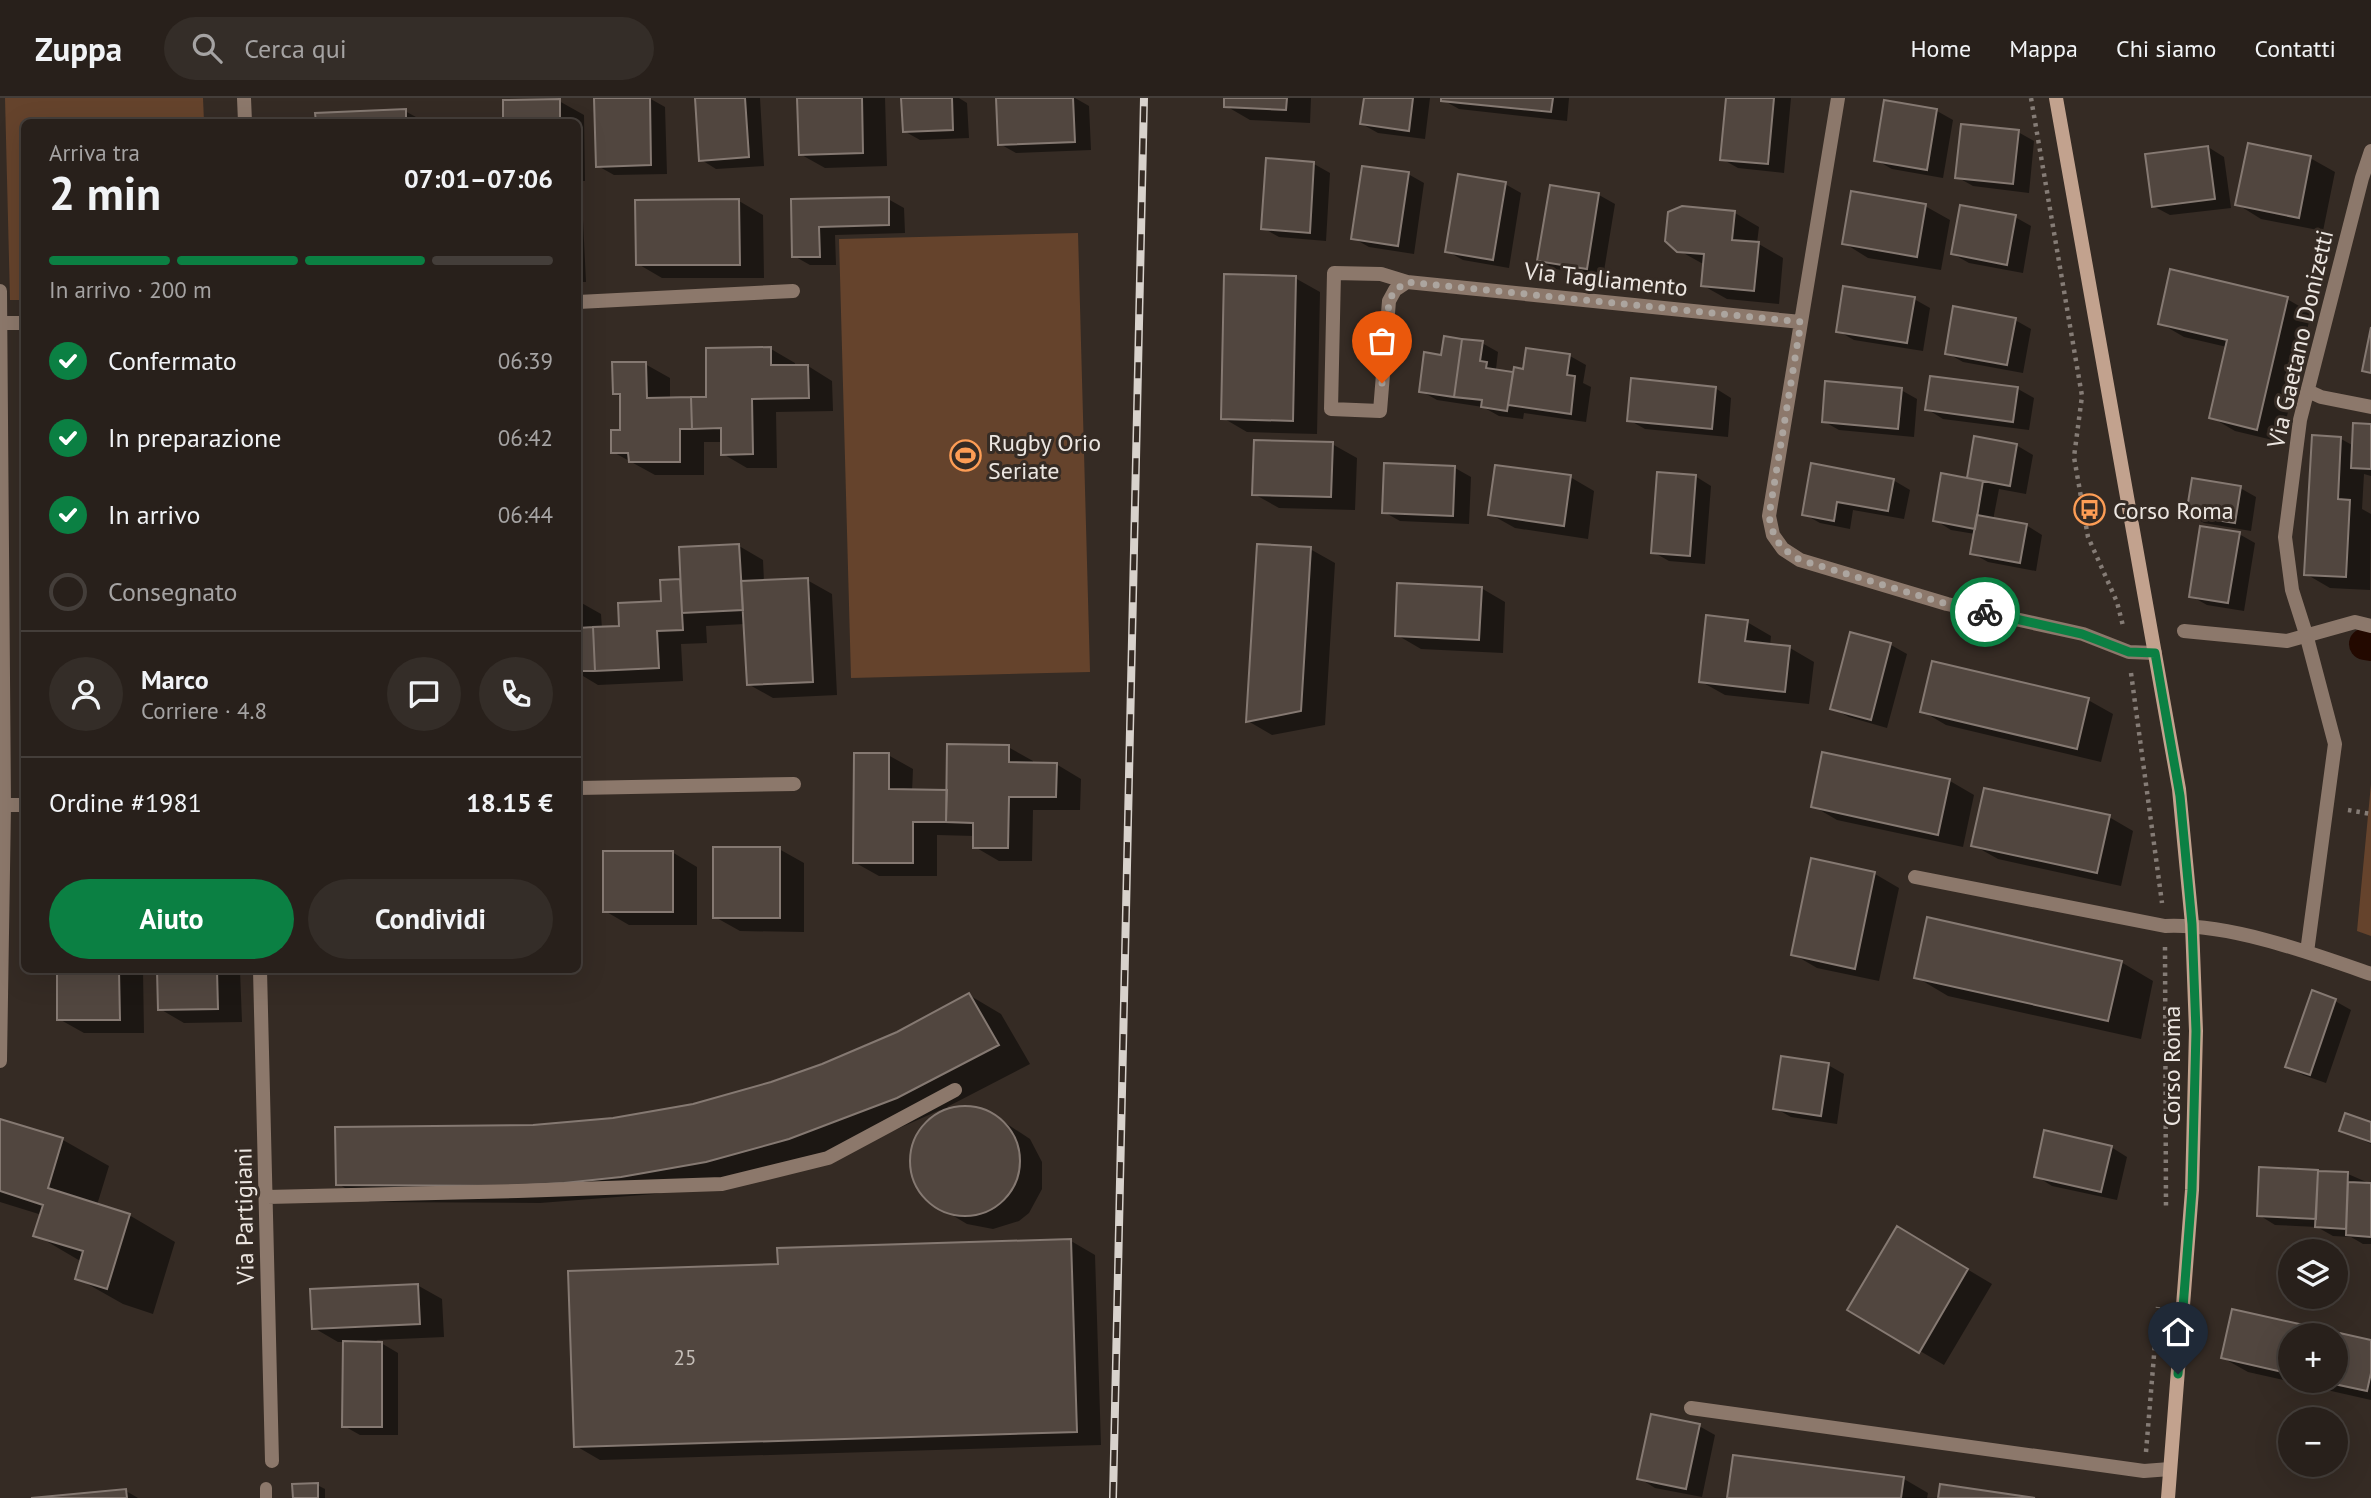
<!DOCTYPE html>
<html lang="it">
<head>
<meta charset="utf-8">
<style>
  :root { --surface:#28201b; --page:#342d28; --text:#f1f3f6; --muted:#a5a3a3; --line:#443e3a; --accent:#0b8043 }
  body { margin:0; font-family:"PT Sans",sans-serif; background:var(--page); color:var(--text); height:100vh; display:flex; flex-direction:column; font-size:26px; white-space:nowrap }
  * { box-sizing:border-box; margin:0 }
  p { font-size:23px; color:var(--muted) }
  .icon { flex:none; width:38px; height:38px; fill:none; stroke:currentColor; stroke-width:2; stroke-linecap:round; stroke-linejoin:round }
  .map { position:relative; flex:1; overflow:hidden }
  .panel { position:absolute; left:21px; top:21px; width:560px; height:854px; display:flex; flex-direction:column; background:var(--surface); border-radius:10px; box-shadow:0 7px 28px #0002,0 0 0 2px var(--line) }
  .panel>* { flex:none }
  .buttons { position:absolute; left:2278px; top:1141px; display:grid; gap:14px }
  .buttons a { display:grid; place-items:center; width:70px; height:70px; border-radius:50%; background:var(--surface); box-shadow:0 7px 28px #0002,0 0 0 2px var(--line); font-size:35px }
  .pin { position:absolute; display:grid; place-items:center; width:60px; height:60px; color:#fff; margin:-72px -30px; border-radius:50% 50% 50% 0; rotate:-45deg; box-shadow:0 0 7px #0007 }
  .pin .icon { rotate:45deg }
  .courier { position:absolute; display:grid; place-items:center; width:70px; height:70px; margin:-35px; border:5px solid #0b8043; border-radius:50%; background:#fff; color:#222; box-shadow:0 2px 9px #0007 }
  .summary em { font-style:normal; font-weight:700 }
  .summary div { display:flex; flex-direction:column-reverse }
  .summary { display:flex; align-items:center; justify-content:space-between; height:119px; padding:0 28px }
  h1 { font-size:46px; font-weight:700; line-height:52px }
  .bar { display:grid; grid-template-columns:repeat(4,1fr); gap:10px 7px; align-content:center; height:84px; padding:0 28px }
  .bar i { height:9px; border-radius:5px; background:var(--line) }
  .bar .active { background:var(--accent) }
  .bar p { grid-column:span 4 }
  .line { display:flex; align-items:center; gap:18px; padding:0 28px; border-top:2px solid var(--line) }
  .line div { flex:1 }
  .round { display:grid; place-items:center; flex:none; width:74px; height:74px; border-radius:37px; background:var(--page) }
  ol { padding:0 28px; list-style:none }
  li { display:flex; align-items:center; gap:21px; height:77px }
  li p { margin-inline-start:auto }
  li .icon { padding:7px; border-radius:50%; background:var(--accent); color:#fff; stroke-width:4 }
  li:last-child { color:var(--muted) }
  li i { width:38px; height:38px; border:4px solid var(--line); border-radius:50% }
  .action { display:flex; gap:14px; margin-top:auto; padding:14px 28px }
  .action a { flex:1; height:80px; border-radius:42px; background:var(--accent); color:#fff; font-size:28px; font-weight:700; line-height:80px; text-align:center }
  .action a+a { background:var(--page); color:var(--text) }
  header { display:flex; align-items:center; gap:42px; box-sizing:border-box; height:98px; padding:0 35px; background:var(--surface); border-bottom:2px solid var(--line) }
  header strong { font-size:33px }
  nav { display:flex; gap:38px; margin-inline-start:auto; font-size:24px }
  .search { width:490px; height:63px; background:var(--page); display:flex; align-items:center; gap:18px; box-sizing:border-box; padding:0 24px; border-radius:38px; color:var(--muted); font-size:26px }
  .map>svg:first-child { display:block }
  .green { fill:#65432c }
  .shadow { fill:#0007; fill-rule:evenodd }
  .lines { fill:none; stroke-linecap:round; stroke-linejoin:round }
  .canal { stroke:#230900; stroke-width:32 }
  .building { fill:#51463f; stroke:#857972; stroke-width:2 }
  .path { stroke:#857c76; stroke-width:4.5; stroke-dasharray:3.5 5; stroke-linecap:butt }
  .lane { stroke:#8c786b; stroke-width:12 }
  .street { stroke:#8c786b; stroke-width:14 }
  .secondary { stroke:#c2a28e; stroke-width:14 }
  .rail-casing { stroke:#d8d2cc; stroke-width:8 }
  .rail { stroke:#352b24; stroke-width:5; stroke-dasharray:16; stroke-linecap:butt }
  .done { stroke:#aca59f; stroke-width:7; stroke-dasharray:0 12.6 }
  .route { stroke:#0b8043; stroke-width:9 }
  .labels { text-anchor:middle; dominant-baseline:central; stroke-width:6; stroke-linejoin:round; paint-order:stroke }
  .number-label { font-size:21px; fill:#c5beb8 }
  .street-label { font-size:24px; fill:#ece6e1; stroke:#352b24 }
  .poi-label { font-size:24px; fill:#ece6e1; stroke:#352b24; text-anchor:start }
</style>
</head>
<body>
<header>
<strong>Zuppa</strong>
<div class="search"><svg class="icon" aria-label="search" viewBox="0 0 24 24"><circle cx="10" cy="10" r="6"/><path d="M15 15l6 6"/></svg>Cerca qui</div>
<nav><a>Home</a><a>Mappa</a><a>Chi siamo</a><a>Contatti</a></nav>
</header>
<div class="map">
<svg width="2371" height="1400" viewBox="0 0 2371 1400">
  <rect width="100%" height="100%" fill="#352b24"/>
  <path class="green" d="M5,0H203L204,24H24V202H10Z
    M1078,135L1090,574L851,580L839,141Z
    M2371,686V838L2357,833Z"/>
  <path class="shadow" d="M649,0L665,9L667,76L614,77L598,68Z
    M696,0H760L764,68L716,71L700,61Z
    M799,0H885L887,68L825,70L800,56Z
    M903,0H959L967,5L969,40L920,42L904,33Z
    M1032,0H1075L1089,8L1091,52L1016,55L1000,46Z
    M1226,0H1311L1310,25L1250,22L1226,8Z
    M1365,0H1430L1425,41L1378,35L1362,26Z
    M1443,0H1569L1567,23L1459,11L1443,2Z
    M1728,0H1791L1784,75L1738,70L1722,61Z
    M559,3L584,17L585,83H578V24H505V4Z
    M1886,4L1937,13L1953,22L1943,80L1892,71L1876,62Z
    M405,13L425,24H318L317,17Z
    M2018,34L2034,43L2029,95L1973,88L1957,79Z
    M2208,49L2224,59L2231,110L2170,117L2153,108Z
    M2310,60L2335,74L2323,133L2261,121L2237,106Z
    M1314,66L1330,75L1326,143L1279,139L1263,130Z
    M1408,76L1424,85L1414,156L1369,149L1353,140Z
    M1505,86L1521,95L1509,170L1463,162L1447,153Z
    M1551,89L1599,97L1615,106L1603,179L1555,171L1539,162Z
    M888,101L904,110L905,135L835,137L836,167H810L794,158L792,102Z
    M739,103L763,117L764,180H662L638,166Z
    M1925,108L1950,122L1941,172L1868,160L1844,145Z
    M1735,115L1759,129L1757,145L1783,160L1779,206L1727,201L1702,187L1705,167L1678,152Z
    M578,119L583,122L586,184H578Z
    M2015,119L2031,128L2023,175L1969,165L1953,156Z
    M1295,180L1320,194L1317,336L1247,334L1223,320Z
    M1914,201L1930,210L1923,253L1854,242L1838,233Z
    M2287,201L2311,215L2281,344L2235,333L2211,319L2227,249L2184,239L2160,225Z
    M2015,222L2031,231L2023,275L1963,264L1947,255Z
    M1482,245L1498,254L1496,271L1502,274L1515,276L1570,258L1586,267L1583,285L1591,289L1586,324L1524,315L1523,321L1499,318L1483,309L1437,302L1421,293L1443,258Z
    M771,251L795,265V269L808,268L832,283L833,313L776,314L777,370H747L723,356V344H704V377H655L613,354L622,334V300L614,295L645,266L670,280V301H708Z
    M1931,280L2018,291L2034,300L2029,332L1943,321L1927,311Z
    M1715,290L1731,300L1728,339L1645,331L1629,322Z
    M1901,292L1917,301L1914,339L1839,332L1823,323Z
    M2371,328V378L2364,376L2362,411L2371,416L2370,492L2330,490L2306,476L2341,341L2354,348Z
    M1332,346L1357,360L1355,412L1279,410L1254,396Z
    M2016,347L2033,357L2026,396L1999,391L1993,422L2026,427L2042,437L2036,473L1988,464L1972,455L1975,436L1951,432L1935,422L1968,382Z
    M1455,370L1471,379L1469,426L1400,423L1384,414Z
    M1695,378L1711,388L1705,466L1669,463L1653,454Z
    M1570,379L1594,393L1588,441L1515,430L1490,416Z
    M1893,382L1910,392L1904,421L1853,412L1850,431L1820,425L1804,416Z
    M2240,390L2256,399L2251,433L2204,425L2188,416Z
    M2239,436L2255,445L2244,513L2207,507L2191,498Z
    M739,448L763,462L764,484L807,482L832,496L837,597L773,600L748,586L745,526L706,528L707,545L681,546L683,583L598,587L583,578H578V503L601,516L602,531L621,530L663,505L662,484L682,483Z
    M1310,451L1335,465L1325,627L1272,637L1248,623Z
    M1481,490L1505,504L1503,555L1421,551L1397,537Z
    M1747,524L1771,538L1770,548L1790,550L1814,564L1809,606L1725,597L1700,583Z
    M1852,536L1891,547L1907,556L1887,630L1849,619L1832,610Z
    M2088,602L2113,616L2101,664L1946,627L1922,613Z
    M1008,649L1033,663V666H1056L1081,681L1080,712H1033L1032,763H999L975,749V738L937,737V778H879L854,764L888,657L913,671L912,694H948Z
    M1950,683L1974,697L1963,749L1837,722L1813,708Z
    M2109,719L2133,733L2121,788L1998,761L1973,747Z
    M779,751L804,765V834L740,833L715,819Z
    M672,754L697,769V827H629L605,813Z
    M1875,776L1899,790L1879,883L1817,870L1793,856Z
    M2121,864L2153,883L2141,941L1948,898L1916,879Z
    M59,872H143L144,935H84L59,921Z
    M159,872H240L242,924L184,925L160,911Z
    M2313,895L2335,903L2351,912L2326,985L2303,977L2287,968Z
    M969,897L1001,916L1030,966L947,1009L982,1012L1007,1026L1030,1041L1042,1064V1091L1029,1115L1019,1123L993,1131L967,1126L942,1111L921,1094L911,1069L915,1042L931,1021L941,1014L940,1012L877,1040L739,1081L655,1096L540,1105L370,1104L338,1086L506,1030L587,1025L640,1017L746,994L798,977L873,947Z
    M1828,967L1844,976L1837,1026L1791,1019L1775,1010Z
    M0,1023L63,1042L109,1068L97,1107L129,1117L175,1144L153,1216L123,1206L77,1180L82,1164L36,1137L42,1117L0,1104Z
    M2371,1026V1046L2341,1032Z
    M2111,1049L2127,1059L2117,1102L2052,1088L2036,1078Z
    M2261,1071L2348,1076L2371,1086V1146H2363L2351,1139L2333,1138L2317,1129L2275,1127L2259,1117Z
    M1898,1130L1992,1186L1944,1267L1850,1212Z
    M1071,1143L1095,1157L1101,1347L600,1362L576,1348L780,1168Z
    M417,1187L442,1201L444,1239L376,1242L398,1255V1337H360L344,1328L345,1244H338L314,1230Z
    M2234,1213L2371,1243V1302L2248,1274L2223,1260ZM2291,1237H2336V1283H2291Z
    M1699,1328L1715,1337L1702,1399L1655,1390L1639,1380Z
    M1904,1381L1928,1395L1927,1400H1729Z
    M317,1387L325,1391V1400H294Z
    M126,1393L138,1400H50Z"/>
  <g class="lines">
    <path class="canal" d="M2365,546L2371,547"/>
  </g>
  <path class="building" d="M594,0H650L651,67L596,69Z
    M695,0H745L749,59L699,63Z
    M797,0H862L863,55L799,57Z
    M901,0H952L953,32L903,34Z
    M996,0H1073L1075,44L998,47Z
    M1224,0H1287L1286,12L1224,9Z
    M1364,0H1413L1409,33L1360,26Z
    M1441,0H1553L1551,14L1441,3Z
    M1726,0H1774L1768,66L1720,62Z
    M560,1V24H503V2Z
    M1884,2L1937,11L1927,72L1874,63Z
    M406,11V24H316L315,15Z
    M1961,26L2019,32L2013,86L1955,80Z
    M2248,45L2311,58L2299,120L2235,107Z
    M2208,48L2215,101L2152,109L2145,56Z
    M1266,60L1314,64L1310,135L1261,131Z
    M1362,68L1409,74L1398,148L1351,141Z
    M1458,76L1506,84L1493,162L1445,154Z
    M1550,87L1599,95L1587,171L1537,163Z
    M1851,93L1926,106L1917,159L1842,146Z
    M889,99V127L819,129L820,159H792L791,101Z
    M739,101L740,167H636L635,102Z
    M1960,107L2016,117L2007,167L1951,156Z
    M1682,108L1735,113L1732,142L1759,144L1754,193L1701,188L1704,156L1677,154L1665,143L1668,114Z
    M2170,171L2288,199L2257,332L2209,320L2227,242L2158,226Z
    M1224,176L1296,178L1293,323L1221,321Z
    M1843,188L1915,199L1907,245L1836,234Z
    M1953,208L2016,220L2007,267L1945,256Z
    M2371,229V275L2362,273Z
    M1444,238L1462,241L1454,299L1419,294L1424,254L1441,257Z
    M1462,241L1483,243L1480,263L1487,264L1486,270L1513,274L1507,313L1481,309L1482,302L1454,299Z
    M771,249V267H808L809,300L752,301L753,356L721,357V330L692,331L691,299H706V250Z
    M1526,250L1570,256L1567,277L1575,278L1571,316L1508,307L1514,269L1523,271Z
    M612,264H646L647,300L691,299L692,331H680V364H629L628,355H611V332H620V296H613Z
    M1930,278L2018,289L2013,324L1925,312Z
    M1631,280L1716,289L1712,331L1627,323Z
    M1825,283L1902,290L1898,331L1822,324Z
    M2353,325L2371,326V371L2351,370Z
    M2312,337L2341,339L2338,401L2350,402L2346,479L2304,477Z
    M1974,338L2017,346L2010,388L1967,380Z
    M1254,342L1333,344L1331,399L1252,397Z
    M1384,365L1455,368L1453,418L1382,415Z
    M1811,365L1894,381L1888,413L1837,404L1834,423L1802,417Z
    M1495,367L1571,377L1564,428L1488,417Z
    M1657,374L1696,377L1690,458L1651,455Z
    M1941,375L1983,383L1975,431L1933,423Z
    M2192,380L2241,388L2235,425L2186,417Z
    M1977,417L2027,426L2020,465L1970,456Z
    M2200,428L2240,434L2228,505L2189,499Z
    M739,446L743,512L682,515L679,449Z
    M1257,446L1311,449L1301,613L1246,624Z
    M808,480L813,584L747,587L741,483Z
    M680,481L683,532L657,533L659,570L595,573L593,529L619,528L618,505L661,503L660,482Z
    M1397,485L1482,489L1479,542L1395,538Z
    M578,512V530L593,529L595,573H578Z
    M1706,517L1748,522L1745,543L1790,548L1785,594L1699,584Z
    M1850,534L1891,545L1871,622L1830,611Z
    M1932,563L2089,600L2077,651L1920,614Z
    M947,646L1009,647V664L1057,665L1056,699H1009L1008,750H973V725L946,724Z
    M1822,654L1950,681L1938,737L1811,709Z
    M854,655H889V691L947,692L946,724H913V765H853Z
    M1984,690L2110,717L2097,775L1971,748Z
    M713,749H780V820H713Z
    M603,753H673V814H603Z
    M1811,760L1875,774L1855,871L1791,857Z
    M1927,819L2122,863L2108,923L1914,880Z
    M57,872H119L120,922H57Z
    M157,872H217L218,911L158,912Z
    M2312,892L2336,901L2310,977L2285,969Z
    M969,895L999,947L897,1000L789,1041L706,1064L621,1079L564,1085L506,1088L336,1087L335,1029L533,1027L613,1020L693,1006L771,984L822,966L897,934Z
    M1781,958L1829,965L1821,1018L1773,1011Z
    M910 1063a55 55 0 1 1 110 0a55 55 0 1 1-110 0Z
    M2345,1015L2371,1024V1044L2339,1033Z
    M0,1021L63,1040L48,1090L130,1116L107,1191L75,1181L83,1153L33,1138L43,1107L0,1093Z
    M2044,1032L2112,1048L2101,1094L2034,1079Z
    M2259,1069L2318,1072L2316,1121L2257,1118Z
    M2318,1073L2348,1074L2346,1131L2315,1129Z
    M2348,1084L2371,1085V1139L2346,1137Z
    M1897,1128L1968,1171L1919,1255L1847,1212Z
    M1071,1141L1077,1334L574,1349L568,1173L778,1166L777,1150Z
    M418,1186L420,1226L312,1231L310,1191Z
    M2232,1211L2371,1242V1275L2367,1293L2320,1283H2336V1237H2291V1276L2221,1260Z
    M343,1243L382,1244V1329H342Z
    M1651,1316L1700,1326L1686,1391L1637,1381Z
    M1733,1357L1904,1379L1901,1400H1727Z
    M318,1385V1400H293L292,1386Z
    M1940,1386L2035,1400H1938Z
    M126,1391L127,1400H31Z"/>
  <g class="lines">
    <path class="path" d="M2031,0L2082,298L2074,359L2088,439L2117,504L2123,528
      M2131,575L2162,805
      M2348,712L2371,716
      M2165,849L2166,1110
      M2146,1354L2158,1209"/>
    <path class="lane" d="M266,1390V1400"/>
    <path class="street" d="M244,0L245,24
      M1838,0L1769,418L1773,437L1783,451L1800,462L1947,506L2083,536L2129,554L2155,555
      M1407,184L1381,176L1334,175L1331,311L1380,313L1389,203L1395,192L1407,184L1801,224
      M0,193L4,708L0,963
      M578,204L793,193
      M0,225H24
      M2308,293L2321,299L2371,309
      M2184,533L2287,543L2355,524L2371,528
      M578,690L794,686
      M0,707H24
      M1915,779L2165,828C2229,825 2311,855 2371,876
      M2307,854L2335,646L2306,536L2292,492L2285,439L2300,322L2362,80L2371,53
      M260,872L272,1363
      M267,1099L518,1093L722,1086L828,1060L955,992
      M1691,1310L2144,1373L2170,1371"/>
    <path class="secondary" d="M2056,0L2179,691L2192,826L2196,933L2192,1092L2168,1400"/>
    <defs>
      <path id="rail" d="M1113,1400L1144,0"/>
    </defs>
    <use href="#rail" class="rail-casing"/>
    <use href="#rail" class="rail"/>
  </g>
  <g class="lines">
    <path class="done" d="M1382,285L1389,203L1395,192L1407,184L1801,224L1769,418C1774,443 1779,449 1800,462L1947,506L1985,514"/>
    <path class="route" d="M1985,514L2082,536L2129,554L2155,555L2180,698L2192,826L2196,933L2192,1092L2178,1276"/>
  </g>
  <defs>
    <symbol id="stadium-ring" viewBox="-11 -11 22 22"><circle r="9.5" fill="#352b24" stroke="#fd9d55" stroke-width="1.5"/><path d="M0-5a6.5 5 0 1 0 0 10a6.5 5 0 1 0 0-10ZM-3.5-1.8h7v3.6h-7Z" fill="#fd9d55"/></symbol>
    <symbol id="bus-ring" viewBox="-11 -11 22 22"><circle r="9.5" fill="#352b24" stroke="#fd9d55" stroke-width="1.5"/><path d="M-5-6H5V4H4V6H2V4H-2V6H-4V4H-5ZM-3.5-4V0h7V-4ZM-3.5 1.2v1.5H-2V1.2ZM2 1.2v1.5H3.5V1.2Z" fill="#fd9d55"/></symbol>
  </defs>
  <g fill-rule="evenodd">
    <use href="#stadium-ring" x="948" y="340" width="35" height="35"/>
    <use href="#bus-ring" x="2072" y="394" width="35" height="35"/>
  </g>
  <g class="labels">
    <g class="number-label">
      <text x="685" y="1259">25</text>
    </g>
    <g class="street-label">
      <text transform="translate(1606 181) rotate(6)">Via Tagliamento</text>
      <text transform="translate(2300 241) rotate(-77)">Via Gaetano Donizetti</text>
      <text transform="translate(2171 968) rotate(-90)">Corso Roma</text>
      <text transform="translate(244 1118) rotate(-91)">Via Partigiani</text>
    </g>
    <g class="poi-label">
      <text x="988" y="344">Rugby Orio<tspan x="988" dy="28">Seriate</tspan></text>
      <text x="2113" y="412">Corso Roma</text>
    </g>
  </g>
</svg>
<div class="buttons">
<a><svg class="icon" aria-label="layers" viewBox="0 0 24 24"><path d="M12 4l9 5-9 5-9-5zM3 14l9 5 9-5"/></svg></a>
<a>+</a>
<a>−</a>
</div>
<div class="pin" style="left:1382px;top:285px;background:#ea580c"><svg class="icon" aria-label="bag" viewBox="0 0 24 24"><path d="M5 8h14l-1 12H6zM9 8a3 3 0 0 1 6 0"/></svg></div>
<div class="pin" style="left:2178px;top:1276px;background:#1f2937"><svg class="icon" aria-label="home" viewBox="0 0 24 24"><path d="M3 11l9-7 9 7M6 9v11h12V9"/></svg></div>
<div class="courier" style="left:1985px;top:514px"><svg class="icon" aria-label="bike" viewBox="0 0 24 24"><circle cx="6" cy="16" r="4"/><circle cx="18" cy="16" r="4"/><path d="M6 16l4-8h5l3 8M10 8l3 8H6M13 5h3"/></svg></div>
<section class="panel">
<div class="summary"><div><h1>2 min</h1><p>Arriva tra</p></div><em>07:01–07:06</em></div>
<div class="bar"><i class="active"></i><i class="active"></i><i class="active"></i><i></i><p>In arrivo · 200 m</p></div>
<ol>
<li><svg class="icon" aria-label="check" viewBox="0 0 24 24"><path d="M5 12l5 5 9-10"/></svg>Confermato<p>06:39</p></li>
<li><svg class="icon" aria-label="check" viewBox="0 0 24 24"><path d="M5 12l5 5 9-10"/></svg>In preparazione<p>06:42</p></li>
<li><svg class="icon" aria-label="check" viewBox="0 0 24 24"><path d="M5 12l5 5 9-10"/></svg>In arrivo<p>06:44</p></li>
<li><i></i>Consegnato</li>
</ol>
<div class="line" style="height:126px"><a class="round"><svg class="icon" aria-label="person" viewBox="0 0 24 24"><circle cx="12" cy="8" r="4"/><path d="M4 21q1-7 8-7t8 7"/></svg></a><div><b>Marco</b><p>Corriere · 4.8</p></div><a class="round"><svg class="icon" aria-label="chat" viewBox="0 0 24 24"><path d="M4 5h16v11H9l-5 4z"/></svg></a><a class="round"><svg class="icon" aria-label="phone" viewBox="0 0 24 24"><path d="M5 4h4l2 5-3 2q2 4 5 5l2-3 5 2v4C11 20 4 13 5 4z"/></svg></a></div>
<div class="line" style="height:91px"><div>Ordine #1981</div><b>18.15 €</b></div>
<div class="action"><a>Aiuto</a><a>Condividi</a></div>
</section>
</div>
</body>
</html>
